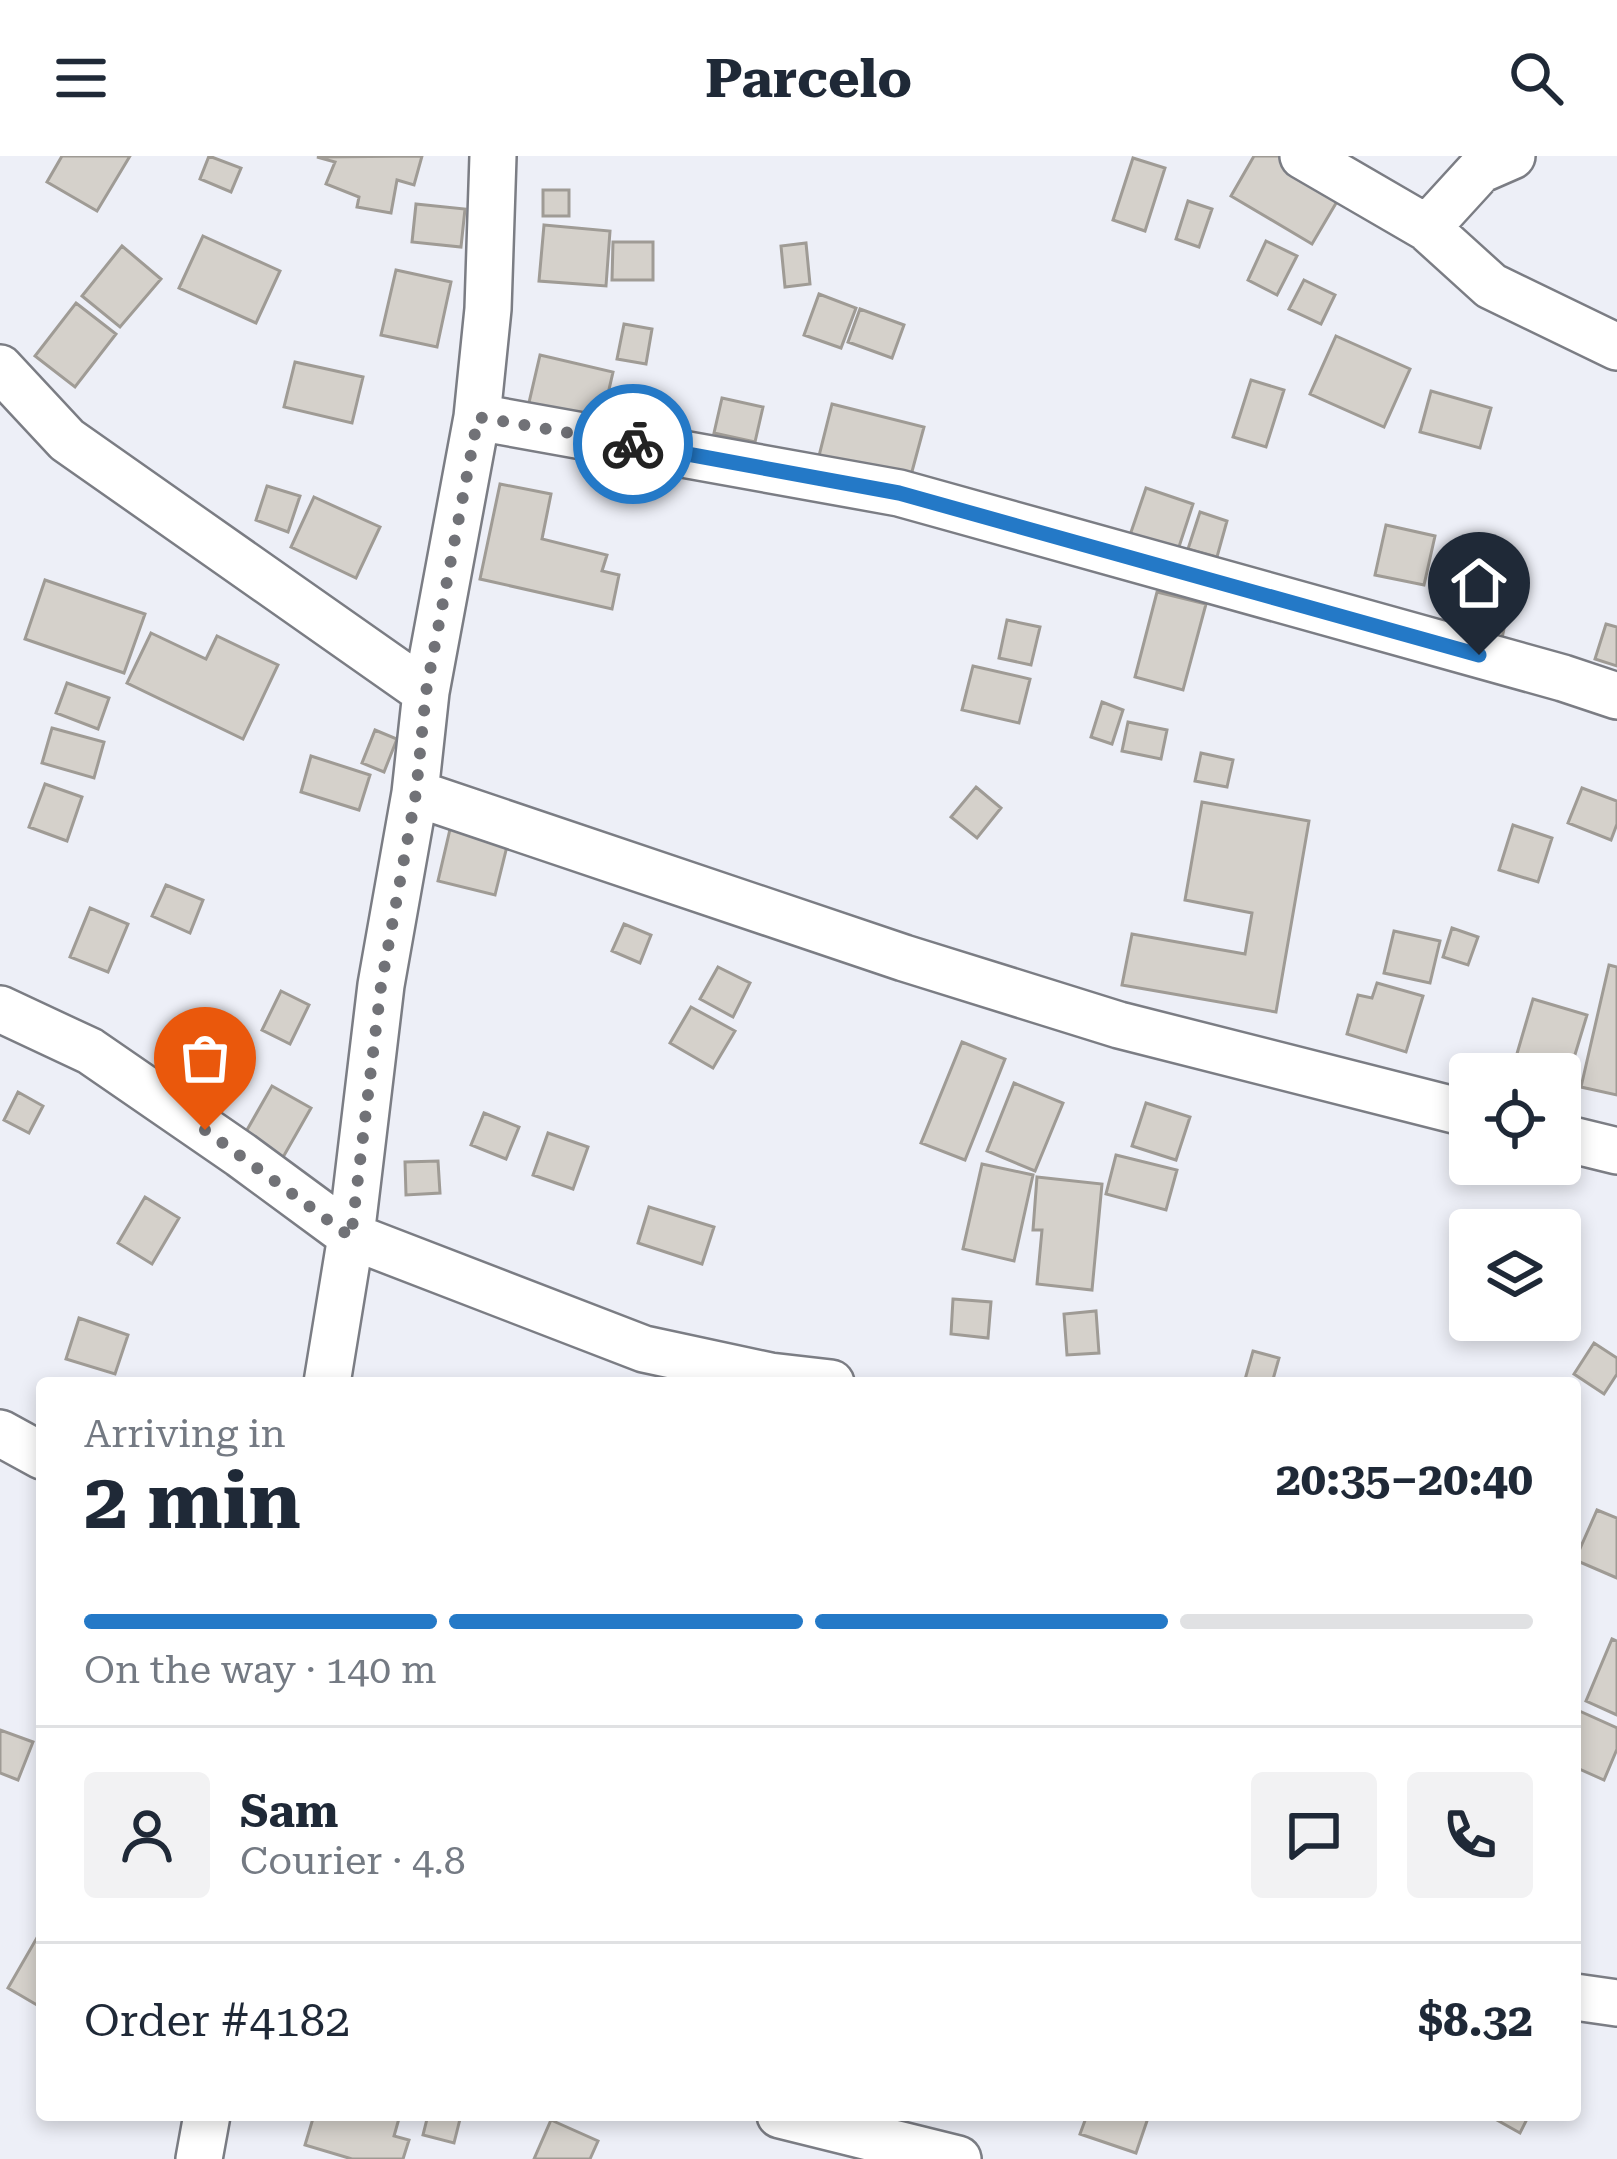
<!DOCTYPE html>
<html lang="en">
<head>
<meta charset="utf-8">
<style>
  :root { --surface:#fff; --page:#f2f2f3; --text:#1f2937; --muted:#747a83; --line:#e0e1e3; --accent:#2479c7 }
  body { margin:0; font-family:"Roboto Serif",serif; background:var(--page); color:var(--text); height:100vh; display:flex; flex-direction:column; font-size:45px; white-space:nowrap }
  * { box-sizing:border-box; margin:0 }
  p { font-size:39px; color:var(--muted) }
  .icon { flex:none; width:66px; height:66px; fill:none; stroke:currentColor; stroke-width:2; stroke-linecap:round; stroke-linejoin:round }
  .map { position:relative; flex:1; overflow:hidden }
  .panel { position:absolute; left:36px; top:1221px; width:1545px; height:744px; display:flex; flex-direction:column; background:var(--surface); border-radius:12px; box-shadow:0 6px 18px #0003 }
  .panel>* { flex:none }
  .controls { position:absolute; left:1449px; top:897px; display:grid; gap:24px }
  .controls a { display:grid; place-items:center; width:132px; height:132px; border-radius:12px; background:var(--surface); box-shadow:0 6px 18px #0003; font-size:60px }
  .pin { position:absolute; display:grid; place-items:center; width:102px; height:102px; color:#fff; margin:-123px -51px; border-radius:50% 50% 50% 0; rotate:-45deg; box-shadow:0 0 12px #0007 }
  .pin .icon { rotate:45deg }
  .courier { position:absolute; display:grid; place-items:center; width:120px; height:120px; margin:-60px; border:9px solid #2479c7; border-radius:50%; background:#fff; color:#222; box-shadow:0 3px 15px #0007 }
  .head em { font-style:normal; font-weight:700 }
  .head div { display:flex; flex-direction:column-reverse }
  .head { display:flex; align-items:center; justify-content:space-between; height:204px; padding:0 48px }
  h1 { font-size:78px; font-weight:700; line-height:90px }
  .bar { display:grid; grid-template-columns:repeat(4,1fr); gap:18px 12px; align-content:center; height:144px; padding:0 48px }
  .bar i { height:15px; border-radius:9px; background:var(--line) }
  .bar .active { background:var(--accent) }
  .bar p { grid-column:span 4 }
  .line { display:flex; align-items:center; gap:30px; padding:0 48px; border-top:3px solid var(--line) }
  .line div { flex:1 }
  .round { display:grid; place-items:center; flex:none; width:126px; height:126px; border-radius:12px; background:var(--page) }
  header { display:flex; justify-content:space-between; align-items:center; height:156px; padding:0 48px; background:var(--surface); font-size:54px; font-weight:700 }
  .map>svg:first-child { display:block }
  .building { fill:#d5d1cb; stroke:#9f9b95; stroke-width:3 }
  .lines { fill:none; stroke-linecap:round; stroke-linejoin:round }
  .minor-casing { stroke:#7b7d84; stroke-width:50 }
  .minor { stroke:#fff; stroke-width:45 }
  .done { stroke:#717277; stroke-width:12; stroke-dasharray:0 21.6 }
  .route { stroke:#2479c7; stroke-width:15 }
</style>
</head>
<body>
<header><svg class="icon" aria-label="menu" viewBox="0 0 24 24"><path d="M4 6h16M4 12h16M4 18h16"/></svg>Parcelo<svg class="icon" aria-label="search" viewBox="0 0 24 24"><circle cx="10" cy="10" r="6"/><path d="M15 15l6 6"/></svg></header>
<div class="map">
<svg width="1617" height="2003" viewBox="0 0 1617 2003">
  <rect width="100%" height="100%" fill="#edeff7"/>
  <path class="building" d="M62,0H130L97,55L47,26Z
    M209,0L241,12L231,36L200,23Z
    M422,0L414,29L397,24L391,57L357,51L359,41L326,28L335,6L317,1Z
    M1254,0H1279L1342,37L1312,88L1231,40Z
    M1133,2L1165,12L1145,75L1113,64Z
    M543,34H569V60H543Z
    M1188,45L1212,53L1199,91L1176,83Z
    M416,48L465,53L461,91L412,86Z
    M544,69L610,75L606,130L539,125Z
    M203,80L280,115L256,167L179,132Z
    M1266,85L1297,100L1277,139L1248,124Z
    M613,86H653V124H612Z
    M806,87L810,128L785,131L781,90Z
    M122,90L161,123L120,171L82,140Z
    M396,114L451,126L437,191L381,179Z
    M1304,124L1335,139L1321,168L1289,153Z
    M819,138L856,152L841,192L804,179Z
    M76,147L116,178L75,231L35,200Z
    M860,153L904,169L892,202L848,186Z
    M624,168L652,173L646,208L617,203Z
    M1336,180L1410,213L1384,271L1310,238Z
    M540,199L613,216L601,268L528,251Z
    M295,206L363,221L352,267L284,251Z
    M1251,224L1284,234L1266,291L1233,281Z
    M1431,235L1491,252L1480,292L1420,276Z
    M722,242L763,251L755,286L714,277Z
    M832,248L924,271L910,323L819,300Z
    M500,328L551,338L542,383L607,399L602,415L619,419L612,453L480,423Z
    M267,330L300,340L288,376L256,364Z
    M1146,332L1193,348L1176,400L1128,385Z
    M314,341L380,371L356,422L291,391Z
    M1200,356L1227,365L1217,401L1188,393Z
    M1386,369L1435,380L1424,429L1375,419Z
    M45,424L145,458L124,517L25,483Z
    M1157,436L1206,448L1183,534L1135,521Z
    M1478,447L1508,454L1502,482L1471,475Z
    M1007,464L1040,471L1031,509L999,502Z
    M1606,468L1617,471V510L1595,503Z
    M151,477L206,503L217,480L278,509L243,583L127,527Z
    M973,510L1030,523L1019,567L962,554Z
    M67,527L109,542L98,573L56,557Z
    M1102,546L1123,554L1112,588L1091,581Z
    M1128,566L1167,574L1161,603L1122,595Z
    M52,572L104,586L94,622L42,607Z
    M375,574L397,583L384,616L362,607Z
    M1201,597L1233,604L1227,631L1195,625Z
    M311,600L370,619L359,654L301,636Z
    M45,628L82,641L67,685L29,671Z
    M976,631L1001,652L977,682L951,661Z
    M1582,632L1617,645V668L1611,684L1568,667Z
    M1202,646L1309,665L1276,856L1122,829L1132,778L1245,798L1252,757L1185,744Z
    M451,669L509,682L495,739L438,725Z
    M1513,669L1552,682L1538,726L1499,714Z
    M166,729L203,744L190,777L152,760Z
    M90,752L128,768L108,816L70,801Z
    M624,768L651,779L640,807L612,795Z
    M1452,772L1478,781L1468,809L1443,801Z
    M1394,775L1440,785L1430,827L1384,817Z
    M1609,809L1617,811V939L1581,931Z
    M718,811L750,827L733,861L700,843Z
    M1377,827L1423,840L1406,896L1347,878L1358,839L1372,842Z
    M281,835L309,849L290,888L262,874Z
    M1533,843L1587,859L1567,925L1560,922V918L1514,908Z
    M691,851L735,875L713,912L670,887Z
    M962,886L1005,903L965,1004L921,987Z
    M210,900L242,917L218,962L186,944Z
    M1014,927L1063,947L1035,1015L987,995Z
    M272,930L311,952L282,1003L243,981Z
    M18,936L43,950L29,977L4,964Z
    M1146,947L1190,961L1176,1004L1132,990Z
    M484,957L519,971L506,1003L471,989Z
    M548,977L588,991L573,1033L533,1019Z
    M1116,999L1177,1014L1166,1054L1106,1038Z
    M438,1005L440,1037L406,1039L405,1006Z
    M982,1008L1033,1019L1014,1105L963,1093Z
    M1037,1021L1102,1028L1092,1134L1037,1128L1042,1074H1033Z
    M145,1041L179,1062L152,1108L118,1087Z
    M649,1051L714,1071L702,1108L638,1087Z
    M953,1143L991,1146L988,1182L951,1178Z
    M1096,1155L1099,1197L1067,1199L1064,1158Z
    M79,1162L128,1179L115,1218L66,1203Z
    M1594,1187L1617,1202V1218L1604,1238L1574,1218Z
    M1253,1195L1279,1202L1272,1227H1244Z
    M1597,1354L1617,1362V1422L1575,1404Z
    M1612,1483L1617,1485V1559L1586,1545Z
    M1575,1553L1617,1572V1593L1604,1624L1575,1611Z
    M0,1574L33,1586L18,1624L0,1617Z
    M42,1773V1841L37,1849L8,1832Z
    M314,1959H400L394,1980L409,1984L403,2003H352L305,1989Z
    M428,1959H461L454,1987L423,1979Z
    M1087,1959H1149L1136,1997L1080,1978Z
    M1488,1959H1529L1520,1977Z
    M551,1964L598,1985L590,2003H534Z"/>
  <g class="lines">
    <defs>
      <path id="minor" d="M1303,0L1427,72L1491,130L1617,191
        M1427,72L1480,14L1512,0
        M0,212L67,284L426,536
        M477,261L899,337L1563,522L1617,540
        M415,637L904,802L1119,869L1470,958
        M0,853L90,895L241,999L351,1080L644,1193L770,1220L831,1227
        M1560,981L1617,995
        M327,1227L351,1080L381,829L415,637L426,536L477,261L488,153L493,0
        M0,1277L42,1300
        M1575,1841L1617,1847
        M780,1959L958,2003
        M199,2003L207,1959"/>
    </defs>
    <use href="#minor" class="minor-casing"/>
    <use href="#minor" class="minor"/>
  </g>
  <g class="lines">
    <path class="done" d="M205,974L351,1081L381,830L416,637L426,536L478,261L633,288"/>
    <path class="route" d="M633,288L899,337L1479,499"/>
  </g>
</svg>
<div class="controls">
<a><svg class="icon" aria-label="locate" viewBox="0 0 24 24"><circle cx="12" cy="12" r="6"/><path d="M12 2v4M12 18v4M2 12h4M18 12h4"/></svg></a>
<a><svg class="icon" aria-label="layers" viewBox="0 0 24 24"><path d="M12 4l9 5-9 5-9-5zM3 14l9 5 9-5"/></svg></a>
</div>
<div class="pin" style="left:205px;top:974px;background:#ea580c"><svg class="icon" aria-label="bag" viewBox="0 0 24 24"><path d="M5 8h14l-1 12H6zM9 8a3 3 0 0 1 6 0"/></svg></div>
<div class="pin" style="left:1479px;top:499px;background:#1f2937"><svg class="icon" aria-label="home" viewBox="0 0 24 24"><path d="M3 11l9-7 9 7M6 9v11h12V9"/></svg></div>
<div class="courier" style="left:633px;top:288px"><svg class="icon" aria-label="bike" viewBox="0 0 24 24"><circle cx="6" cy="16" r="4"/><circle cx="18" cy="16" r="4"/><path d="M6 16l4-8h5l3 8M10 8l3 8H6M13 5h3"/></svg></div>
<section class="panel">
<div class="head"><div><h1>2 min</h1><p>Arriving in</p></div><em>20:35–20:40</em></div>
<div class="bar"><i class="active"></i><i class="active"></i><i class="active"></i><i></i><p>On the way · 140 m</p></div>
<div class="line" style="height:216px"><a class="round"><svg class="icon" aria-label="person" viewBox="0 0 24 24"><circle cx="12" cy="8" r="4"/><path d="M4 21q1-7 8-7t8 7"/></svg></a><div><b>Sam</b><p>Courier · 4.8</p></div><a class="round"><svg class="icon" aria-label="chat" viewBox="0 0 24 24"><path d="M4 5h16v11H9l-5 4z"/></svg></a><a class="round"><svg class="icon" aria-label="phone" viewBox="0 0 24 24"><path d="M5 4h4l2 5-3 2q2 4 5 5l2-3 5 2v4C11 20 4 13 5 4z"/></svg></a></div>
<div class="line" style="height:156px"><div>Order #4182</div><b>$8.32</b></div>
</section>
</div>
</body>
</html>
